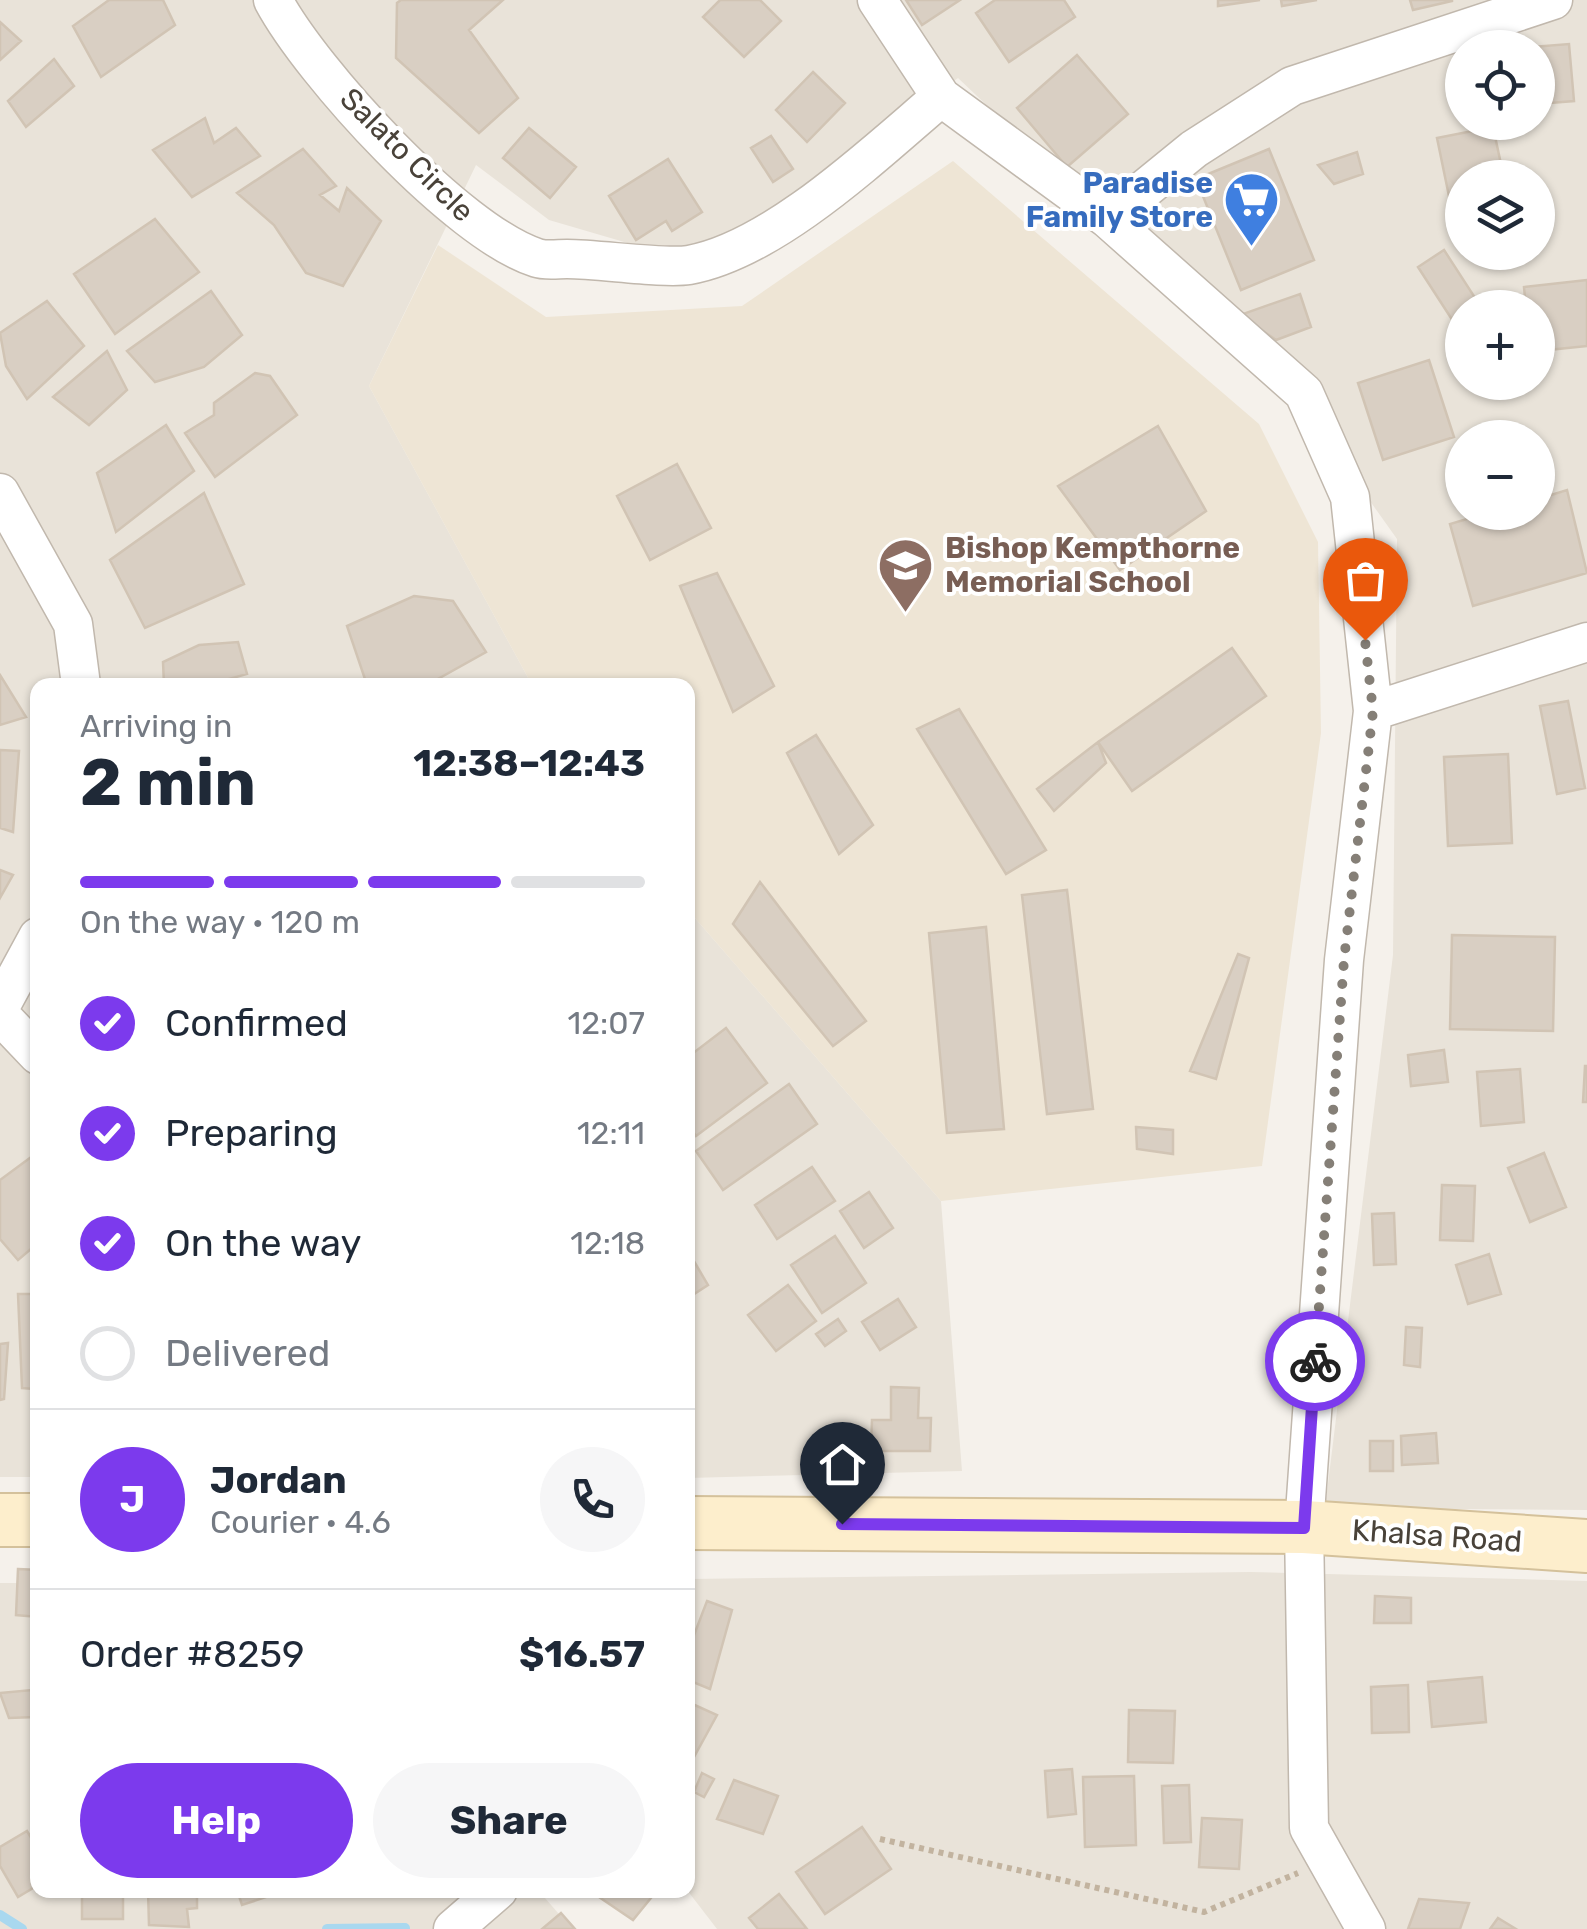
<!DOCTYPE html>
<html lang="en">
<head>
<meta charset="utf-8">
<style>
  :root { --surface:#fff; --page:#f6f6f7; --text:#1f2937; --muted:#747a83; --line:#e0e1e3; --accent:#7c3aed }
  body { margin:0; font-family:Rubik,sans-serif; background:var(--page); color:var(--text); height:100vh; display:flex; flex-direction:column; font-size:38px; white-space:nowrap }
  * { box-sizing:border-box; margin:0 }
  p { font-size:32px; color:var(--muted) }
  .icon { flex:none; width:55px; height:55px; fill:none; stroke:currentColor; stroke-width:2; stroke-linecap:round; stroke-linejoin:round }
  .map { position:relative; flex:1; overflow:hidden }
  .details { position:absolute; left:30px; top:678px; width:665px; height:1220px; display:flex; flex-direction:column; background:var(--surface); border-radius:20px; box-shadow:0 2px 8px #0004 }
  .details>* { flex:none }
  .controls { position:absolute; left:1445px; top:30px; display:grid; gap:20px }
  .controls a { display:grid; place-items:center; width:110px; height:110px; border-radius:50%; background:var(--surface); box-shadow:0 2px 8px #0004; font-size:50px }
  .pin { position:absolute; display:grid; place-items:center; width:85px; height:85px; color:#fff; margin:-102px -42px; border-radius:50% 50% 50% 0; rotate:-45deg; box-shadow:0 0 10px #0007 }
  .pin .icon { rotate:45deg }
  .courier { position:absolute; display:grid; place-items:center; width:100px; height:100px; margin:-50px; border:8px solid #7c3aed; border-radius:50%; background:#fff; color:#222; box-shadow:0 2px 12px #0007 }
  .head em { font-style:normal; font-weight:700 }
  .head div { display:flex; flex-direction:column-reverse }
  .head { display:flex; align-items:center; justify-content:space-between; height:170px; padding:0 50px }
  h1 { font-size:65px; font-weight:700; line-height:75px }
  .bar { display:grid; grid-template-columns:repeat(4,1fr); gap:15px 10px; align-content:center; height:120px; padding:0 50px }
  .bar i { height:12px; border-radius:8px; background:var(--line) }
  .bar .on { background:var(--accent) }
  .bar p { grid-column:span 4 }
  .line { display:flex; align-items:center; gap:25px; padding:0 50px; border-top:2px solid var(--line) }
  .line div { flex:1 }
  .round { display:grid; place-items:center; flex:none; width:105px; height:105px; border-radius:52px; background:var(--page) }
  ol { padding:0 50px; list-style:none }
  li { display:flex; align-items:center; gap:30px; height:110px }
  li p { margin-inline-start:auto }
  li .icon { padding:10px; border-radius:50%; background:var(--accent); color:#fff; stroke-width:4 }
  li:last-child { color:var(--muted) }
  li i { width:55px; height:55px; border:5px solid var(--line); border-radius:50% }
  .action { display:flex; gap:20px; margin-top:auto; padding:20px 50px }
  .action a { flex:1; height:115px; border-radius:60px; background:var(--accent); color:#fff; font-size:40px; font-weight:700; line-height:115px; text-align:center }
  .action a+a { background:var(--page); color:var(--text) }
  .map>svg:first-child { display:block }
  .residential { fill:#e9e3d9; fill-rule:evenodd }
  .education { fill:#eee5d5 }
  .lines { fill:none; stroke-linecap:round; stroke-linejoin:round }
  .stream { stroke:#a9d8ef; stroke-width:10 }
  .building { fill:#d9cfc3; stroke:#d1c4b4; stroke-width:2.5 }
  .minor-casing { stroke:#c1b8ad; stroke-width:41 }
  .secondary-casing { stroke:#d4c19b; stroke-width:56 }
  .path { stroke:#c2b39f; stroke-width:6; stroke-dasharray:5 5; stroke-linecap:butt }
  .minor { stroke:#fff; stroke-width:38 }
  .secondary { stroke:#fdeecc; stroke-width:52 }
  .done { stroke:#857f77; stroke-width:10; stroke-dasharray:0 18 }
  .route { stroke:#7c3aed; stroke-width:12 }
  .labels { text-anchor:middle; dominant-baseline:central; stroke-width:8; stroke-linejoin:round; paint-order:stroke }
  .street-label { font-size:30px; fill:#494239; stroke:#fff }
  .shop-label { font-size:30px; font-weight:bold; fill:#366cbe; stroke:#fff; text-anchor:end }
  .education-label { font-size:30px; font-weight:bold; fill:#785e54; stroke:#fff; text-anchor:start }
</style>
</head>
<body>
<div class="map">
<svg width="1587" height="1929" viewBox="0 0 1587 1929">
  <rect width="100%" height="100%" fill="#f5f1eb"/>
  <path class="residential" d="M0,0H1587V1510L1325,1508L1393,955L1397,539L1296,397L958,78L708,258L631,244L549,220L476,165L369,386L532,685H38V1477H0ZM1462,48H1538V122H1462ZM1462,178H1538V252H1462ZM1462,308H1538V382H1462ZM1462,438H1538V512H1462Z
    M688,910L941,1201L962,1471L688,1478Z
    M1250,1572L1587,1581V1929H717L687,1890L691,1579Z
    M0,1583H37L38,1890H538L572,1929H0Z"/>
  <path class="education" d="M953,161L1259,424L1318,542L1321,733L1262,1166L941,1201L688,910V685H532L369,386L438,245L546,317L742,306Z"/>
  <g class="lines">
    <path class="stream" d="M0,1915L22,1929
      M327,1929L405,1928"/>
  </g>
  <path class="building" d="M109,0H163L175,25L101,77L73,26Z
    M401,0H503L469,30L518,98L479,133L396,58L397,3Z
    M720,0H760L781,21L744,57L703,17Z
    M906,0H960L922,25Z
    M995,0H1064L1075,17L1009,62L976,13Z
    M1218,0H1260L1218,6Z
    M1281,0H1317L1282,6Z
    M1410,0H1452V1L1413,10Z
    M0,22L21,41L0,60Z
    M1569,44L1574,101L1538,104V48L1532,47Z
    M1077,55L1128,114L1067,167L1017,108Z
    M54,59L74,86L26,127L8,101Z
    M813,72L845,103L807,142L776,110Z
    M205,118L214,143L236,128L260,156L192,197L153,150Z
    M1493,127L1504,178H1462V239L1458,240L1437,138Z
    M529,128L576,167L550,198L503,158Z
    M771,136L793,169L773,182L751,148Z
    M303,149L336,186L320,195L339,211L347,188L381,221L343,286L306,273L274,225L237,193Z
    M1269,149L1314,260L1241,290L1196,179Z
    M1357,152L1363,174L1334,184L1318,165Z
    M668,159L702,212L672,231L666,221L636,240L609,196Z
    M155,219L199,272L115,334L74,274Z
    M1444,250L1481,307L1462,308V335L1418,267Z
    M1587,280V346L1538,351V308H1526L1524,287Z
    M211,291L242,335L204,367L155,382L127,351Z
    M1300,294L1311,327L1276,340L1240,315Z
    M47,301L84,346L27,399L6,366L0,333Z
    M107,351L127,390L89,425L53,397Z
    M1429,360L1454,437L1383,460L1358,383Z
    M255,373L270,376L297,415L215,477L185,433L214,415V403Z
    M166,425L194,471L116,532L97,473Z
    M1158,426L1206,511L1120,570L1058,486Z
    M677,464L711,528L650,560L617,496Z
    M1567,490L1587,573L1473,606L1450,524L1490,512H1538V499Z
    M204,493L244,584L145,628L110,560Z
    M717,573L774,686L733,712L680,586Z
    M414,596L453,601L486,652L427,685H367L347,626Z
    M238,642L247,674L208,685H164L163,662L199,645Z
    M1232,648L1266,696L1132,791L1098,742Z
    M0,675L26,717L0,725Z
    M1568,701L1585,788L1557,794L1540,706Z
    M959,709L1046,850L1006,874L917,729Z
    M816,735L873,825L839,854L787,753Z
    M1098,742L1106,763L1054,811L1037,789Z
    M0,750L19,751L13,832L0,828Z
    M1508,754L1512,843L1448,846L1444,757Z
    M0,870L13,875L0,898Z
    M760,882L866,1021L833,1046L733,924Z
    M1067,890L1093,1109L1047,1114L1022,895Z
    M986,927L1004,1129L947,1133L929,933Z
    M1452,935L1555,937L1553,1031L1450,1029Z
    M1238,954L1249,958L1216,1079L1190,1071Z
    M726,1028L767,1083L696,1136L688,1125V1057Z
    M1444,1050L1448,1082L1411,1086L1408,1055Z
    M1585,1066H1587V1102H1583Z
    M1520,1069L1524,1122L1481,1126L1477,1072Z
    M789,1084L817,1124L723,1190L696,1151Z
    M1136,1127L1173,1130V1154L1137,1149Z
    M38,1152V1243L18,1260L0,1239V1180Z
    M1544,1153L1566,1207L1530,1222L1508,1168Z
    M812,1167L835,1201L777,1239L755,1205Z
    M1442,1185L1475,1186L1473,1241L1440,1240Z
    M869,1192L893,1228L864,1248L840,1211Z
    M1394,1213L1396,1264L1374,1265L1372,1214Z
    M835,1236L866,1283L822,1313L791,1265Z
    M688,1251L708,1285L688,1298Z
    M1489,1254L1501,1294L1468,1304L1456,1265Z
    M788,1285L816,1321L776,1351L748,1315Z
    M18,1294H38L34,1389L22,1388Z
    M898,1299L916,1327L880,1350L862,1322Z
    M838,1319L846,1331L825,1346L816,1334Z
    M1406,1327L1422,1328L1420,1367L1404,1365Z
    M8,1343L4,1399L0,1400V1344Z
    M891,1387L919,1388L918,1418H931L930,1451H871L872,1420H891Z
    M1436,1433L1438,1463L1402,1465L1401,1436Z
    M1370,1441H1393V1471H1370Z
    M18,1569L38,1570V1617L16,1615Z
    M1375,1596L1411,1598V1623H1374Z
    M707,1601L732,1610L710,1689L688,1680V1651Z
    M1482,1677L1486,1722L1432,1727L1428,1682Z
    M1408,1685L1409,1732L1372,1733L1371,1687Z
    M32,1690L35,1717L9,1718L0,1693Z
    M688,1702L717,1715L688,1768Z
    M1129,1710L1175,1711L1173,1763L1128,1762Z
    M1072,1769L1076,1814L1048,1817L1045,1771Z
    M702,1773L714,1779L704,1797L694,1792Z
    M1134,1776L1136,1845L1085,1847L1083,1777Z
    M734,1780L778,1796L763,1834L717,1819Z
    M1189,1785L1191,1842L1164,1843L1162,1786Z
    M1202,1818L1242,1820L1239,1869L1199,1867Z
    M862,1827L891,1869L825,1914L796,1872Z
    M27,1831L38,1849V1885L18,1897L0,1866V1847Z
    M82,1890H123V1919H82Z
    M148,1890H197V1908L187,1909L189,1927L149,1925Z
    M237,1890H284V1891L242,1905Z
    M605,1890H653L655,1893L633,1920L599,1897Z
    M779,1894L807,1929H758L749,1918Z
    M1419,1899L1469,1903L1460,1929H1408Z
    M561,1913L575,1929H542Z
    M1498,1918L1516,1929H1490Z"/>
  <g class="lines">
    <defs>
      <path id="minor" d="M273,0C312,73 458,233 537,258C546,261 558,259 567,259C599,259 663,269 689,265C774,250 876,152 941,97
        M877,0L941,97L1108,219L1304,393L1350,497L1373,711L1344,960L1304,1527L1309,1828L1366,1929
        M1108,219L1194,149L1292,86L1553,0
        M0,493L73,624L81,685
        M1373,711L1587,642
        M0,1007L38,937
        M0,1015L38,1055
        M453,1929L498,1890"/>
      <path id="secondary" d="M0,1520H38
        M688,1523L1304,1527L1587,1546"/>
    </defs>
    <use href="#minor" class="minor-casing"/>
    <use href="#secondary" class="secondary-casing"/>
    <path class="path" d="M880,1839L1204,1912L1298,1873"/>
    <use href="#minor" class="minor"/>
    <use href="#secondary" class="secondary"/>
  </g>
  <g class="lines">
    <path class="done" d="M1315,1361L1344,960L1373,711L1365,640"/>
    <path class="route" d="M842,1524L1304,1528L1315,1361"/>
  </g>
  <defs>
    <symbol id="supermarket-pin" viewBox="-11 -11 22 30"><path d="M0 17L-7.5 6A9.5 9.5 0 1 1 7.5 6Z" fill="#3f7fe0" stroke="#fff"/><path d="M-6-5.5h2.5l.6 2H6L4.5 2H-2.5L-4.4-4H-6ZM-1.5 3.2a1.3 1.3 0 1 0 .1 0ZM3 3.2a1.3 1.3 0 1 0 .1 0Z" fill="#fff"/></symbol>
    <symbol id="school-pin" viewBox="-11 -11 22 30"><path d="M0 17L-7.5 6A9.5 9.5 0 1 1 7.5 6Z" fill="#8d6e63" stroke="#fff"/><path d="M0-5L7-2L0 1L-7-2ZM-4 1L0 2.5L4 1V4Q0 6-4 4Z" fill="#fff"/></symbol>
  </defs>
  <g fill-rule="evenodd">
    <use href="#supermarket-pin" x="1220" y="168" width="63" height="86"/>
    <use href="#school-pin" x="874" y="534" width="63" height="86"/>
  </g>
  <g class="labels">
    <g class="street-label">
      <text transform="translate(407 155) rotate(45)">Salato Circle</text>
      <text transform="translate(1437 1536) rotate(4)">Khalsa Road</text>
    </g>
    <g class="shop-label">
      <text x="1213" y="183">Paradise<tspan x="1213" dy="34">Family Store</tspan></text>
    </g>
    <g class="education-label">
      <text x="945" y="548">Bishop Kempthorne<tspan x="945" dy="34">Memorial School</tspan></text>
    </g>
  </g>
</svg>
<div class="controls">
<a><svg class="icon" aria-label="locate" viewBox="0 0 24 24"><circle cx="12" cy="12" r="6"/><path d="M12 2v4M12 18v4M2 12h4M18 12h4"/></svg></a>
<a><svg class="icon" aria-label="layers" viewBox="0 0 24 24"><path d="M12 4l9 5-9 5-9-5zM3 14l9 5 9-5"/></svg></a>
<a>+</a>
<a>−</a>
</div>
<div class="pin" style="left:1365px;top:640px;background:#ea580c"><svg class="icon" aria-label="bag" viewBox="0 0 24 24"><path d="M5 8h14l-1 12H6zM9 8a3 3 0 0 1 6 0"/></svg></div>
<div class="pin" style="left:842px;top:1524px;background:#1f2937"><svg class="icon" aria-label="home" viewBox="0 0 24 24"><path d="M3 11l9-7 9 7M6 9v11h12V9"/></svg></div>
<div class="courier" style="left:1315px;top:1361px"><svg class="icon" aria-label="bike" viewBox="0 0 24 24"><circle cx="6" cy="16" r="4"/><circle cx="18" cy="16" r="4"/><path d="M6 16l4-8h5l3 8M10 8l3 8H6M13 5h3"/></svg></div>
<section class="details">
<div class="head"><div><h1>2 min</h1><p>Arriving in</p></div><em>12:38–12:43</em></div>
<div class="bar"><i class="on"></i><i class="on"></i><i class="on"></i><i></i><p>On the way · 120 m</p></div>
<ol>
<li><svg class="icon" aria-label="check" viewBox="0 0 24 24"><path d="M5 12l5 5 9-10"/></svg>Confirmed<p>12:07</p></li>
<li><svg class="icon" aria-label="check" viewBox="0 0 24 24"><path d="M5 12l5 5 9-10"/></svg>Preparing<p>12:11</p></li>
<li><svg class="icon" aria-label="check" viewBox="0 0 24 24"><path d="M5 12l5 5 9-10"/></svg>On the way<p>12:18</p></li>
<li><i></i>Delivered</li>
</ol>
<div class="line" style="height:180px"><b class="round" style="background:var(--accent);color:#fff">J</b><div><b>Jordan</b><p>Courier · 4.6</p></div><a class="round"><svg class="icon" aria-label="phone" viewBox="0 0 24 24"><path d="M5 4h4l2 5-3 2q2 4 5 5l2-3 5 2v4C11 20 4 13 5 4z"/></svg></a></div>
<div class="line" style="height:130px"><div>Order #8259</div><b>$16.57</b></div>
<div class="action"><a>Help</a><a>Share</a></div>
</section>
</div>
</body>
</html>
